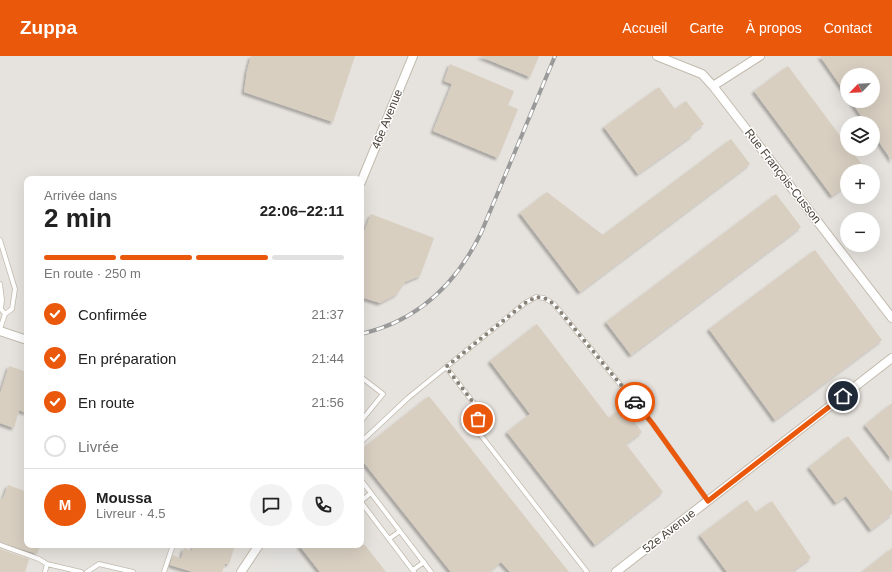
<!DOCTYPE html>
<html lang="fr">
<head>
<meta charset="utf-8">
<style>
  :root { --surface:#fff; --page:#f2f2f2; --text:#222; --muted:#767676; --line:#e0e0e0; --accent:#ea580c }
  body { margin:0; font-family:Arial,sans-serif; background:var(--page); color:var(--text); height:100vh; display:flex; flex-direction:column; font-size:15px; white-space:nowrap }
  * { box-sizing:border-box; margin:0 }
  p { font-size:13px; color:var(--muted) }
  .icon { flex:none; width:22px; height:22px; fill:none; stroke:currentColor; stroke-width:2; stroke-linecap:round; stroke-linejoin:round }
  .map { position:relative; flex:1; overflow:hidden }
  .sheet { position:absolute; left:24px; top:120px; width:340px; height:372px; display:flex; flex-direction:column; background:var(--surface); border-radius:8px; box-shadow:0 4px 16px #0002 }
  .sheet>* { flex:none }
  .needle { width:26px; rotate:245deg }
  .buttons { position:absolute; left:840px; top:12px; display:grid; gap:8px }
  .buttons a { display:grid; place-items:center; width:40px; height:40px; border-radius:50%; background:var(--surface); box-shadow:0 4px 16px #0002; font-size:20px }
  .pin { position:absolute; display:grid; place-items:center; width:34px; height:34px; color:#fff; margin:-17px; border:2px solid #fff; border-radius:50%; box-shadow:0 1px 4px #0007 }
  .courier { position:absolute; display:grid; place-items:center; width:40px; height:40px; margin:-20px; border:3px solid #ea580c; border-radius:50%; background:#fff; color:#222; box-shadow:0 1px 5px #0007 }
  .overview em { font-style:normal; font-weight:700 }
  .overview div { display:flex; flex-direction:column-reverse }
  .overview { display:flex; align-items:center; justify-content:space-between; height:68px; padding:0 20px }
  h1 { font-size:26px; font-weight:700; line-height:30px }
  .bar { display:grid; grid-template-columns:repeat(4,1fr); gap:6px 4px; align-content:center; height:48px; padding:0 20px }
  .bar i { height:5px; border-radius:3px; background:var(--line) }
  .bar .on { background:var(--accent) }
  .bar p { grid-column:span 4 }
  .line { display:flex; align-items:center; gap:10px; padding:0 20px; border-top:1px solid var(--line) }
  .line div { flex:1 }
  .round { display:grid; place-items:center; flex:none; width:42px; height:42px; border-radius:21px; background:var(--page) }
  ol { padding:0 20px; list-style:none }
  li { display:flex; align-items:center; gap:12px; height:44px }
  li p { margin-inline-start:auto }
  li .icon { padding:4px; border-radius:50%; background:var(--accent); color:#fff; stroke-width:4 }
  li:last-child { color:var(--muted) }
  li i { width:22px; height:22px; border:2px solid var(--line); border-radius:50% }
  header { display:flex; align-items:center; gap:24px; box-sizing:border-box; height:56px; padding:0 20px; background:var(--accent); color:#fff }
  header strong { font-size:19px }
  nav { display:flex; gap:22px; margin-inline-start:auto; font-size:14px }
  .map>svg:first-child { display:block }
  .industrial { fill:#e6e2dd; fill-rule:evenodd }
  .parking { fill:#e5e3e0 }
  .building { fill:#d8cfc1; filter:url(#shadow) }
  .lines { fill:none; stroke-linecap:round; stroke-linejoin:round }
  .service-casing { stroke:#c2bbae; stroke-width:5.5 }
  .minor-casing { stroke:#c2bbae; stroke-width:10 }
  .service { stroke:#fff; stroke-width:4 }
  .minor { stroke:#fff; stroke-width:8 }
  .rail-casing { stroke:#9a9a9a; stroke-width:4 }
  .rail { stroke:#fff; stroke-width:2.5; stroke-dasharray:8; stroke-linecap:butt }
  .done { stroke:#878178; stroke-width:4; stroke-dasharray:0 7.2 }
  .route { stroke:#ea580c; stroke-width:5 }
  .labels { text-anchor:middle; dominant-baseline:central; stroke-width:3; stroke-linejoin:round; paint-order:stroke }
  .street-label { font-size:12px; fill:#4b4439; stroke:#fff }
</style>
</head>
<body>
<header>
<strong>Zuppa</strong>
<nav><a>Accueil</a><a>Carte</a><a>À propos</a><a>Contact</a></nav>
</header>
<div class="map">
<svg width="892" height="516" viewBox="0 0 892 516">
  <defs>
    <filter id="shadow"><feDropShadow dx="-2.5" dy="2.5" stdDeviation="1" flood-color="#0004"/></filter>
  </defs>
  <rect width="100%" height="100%" fill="#f6f3ec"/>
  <path class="industrial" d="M0,0H892V516H0ZM847,19H873V45H847ZM847,67H873V93H847ZM847,115H873V141H847ZM27,123H361V489H27ZM847,163H873V189H847Z"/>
  <path class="parking" d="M275,489H292L313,516H265L277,507L268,495Z"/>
  <path class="building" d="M251,0H355L333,66L244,36L247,15Z
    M479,0H539L530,21Z
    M820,0H892V105L873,77V67H866L851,45H873V19H847V39Z
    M450,8L514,35L508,49L518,53L498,102L433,75L452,28L444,25Z
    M788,10L847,89V93H850L867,115H847V129L832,140L754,35Z
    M659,31L675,53L686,45L704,68L692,77L693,79L638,118L604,71Z
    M731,83L750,108L580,236L520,157L547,136L603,179Z
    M776,138L801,171L631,299L606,266Z
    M371,158L434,182L420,220L405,226L397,238L380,247L361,241V184Z
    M815,194L882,284L775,364L709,273Z
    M537,268L609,362L623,351L642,376L626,388L663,436L595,489L507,376L530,358L490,305Z
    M9,310L27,316V357L19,354L14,372L0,367V338Z
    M429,340L569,516H510L501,506L489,516H451L361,403V394Z
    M892,347V404L865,369Z
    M848,380L892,436V458L871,474L846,440L836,447L809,411Z
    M8,429L27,436V489H40L37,498L0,486V442L3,443Z
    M747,444L756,456L772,445L811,502L791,516H727L700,479Z
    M194,489H235L229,508H225L222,516H193L170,509L173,499L181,503L184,492L192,495Z
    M299,489H365L386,516H320Z
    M892,492V516H862Z
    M0,493L29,503L25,516H0Z"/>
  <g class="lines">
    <defs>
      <path id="service" d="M0,184L15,233L12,253L5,258L0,273
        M0,228L2,244L1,253L5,258
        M446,311L479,354L476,373L587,516
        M361,321L383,338L361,365
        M361,386L408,342L525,247L536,241L544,242L554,248L652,367L708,445
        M361,424L431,516
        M361,445L371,437
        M361,446L414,516
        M389,483L400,475
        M0,489L39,503L47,508
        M413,514L424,506
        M45,516L47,508L81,516
        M87,516L99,508L133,516
        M164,516L173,489"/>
      <path id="minor" d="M657,0L702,18L713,30L892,262
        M713,30L760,0
        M361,126L413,0
        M0,275L27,284
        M241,516L259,489
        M616,516L892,302"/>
    </defs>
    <use href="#service" class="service-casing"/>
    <use href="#minor" class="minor-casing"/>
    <use href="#service" class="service"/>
    <use href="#minor" class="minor"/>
    <defs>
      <path id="rail" d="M361,278C418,265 456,228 481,177L555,0"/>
    </defs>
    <use href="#rail" class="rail-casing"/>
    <use href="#rail" class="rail"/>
  </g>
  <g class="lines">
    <path class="done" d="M478,363L479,354L446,311L525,247L536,241L544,242L554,248L635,346"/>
    <path class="route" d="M635,346L652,367L708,445L843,340"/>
  </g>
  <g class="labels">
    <g class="street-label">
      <text transform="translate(387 63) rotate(-68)">46e Avenue</text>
      <text transform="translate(783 120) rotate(52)">Rue François-Cusson</text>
      <text transform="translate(669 475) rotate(-38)">52e Avenue</text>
    </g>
  </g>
</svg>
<div class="buttons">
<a><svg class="needle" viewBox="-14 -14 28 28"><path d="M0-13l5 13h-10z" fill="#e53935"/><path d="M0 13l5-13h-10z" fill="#767676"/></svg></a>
<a><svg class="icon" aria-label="layers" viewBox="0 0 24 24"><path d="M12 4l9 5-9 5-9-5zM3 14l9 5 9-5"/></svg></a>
<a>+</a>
<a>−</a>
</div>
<div class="pin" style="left:478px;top:363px;background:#ea580c"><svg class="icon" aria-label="bag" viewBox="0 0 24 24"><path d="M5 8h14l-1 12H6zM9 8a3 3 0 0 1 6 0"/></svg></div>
<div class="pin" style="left:843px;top:340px;background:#1f2937"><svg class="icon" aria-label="home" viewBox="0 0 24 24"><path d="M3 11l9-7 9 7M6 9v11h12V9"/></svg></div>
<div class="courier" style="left:635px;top:346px"><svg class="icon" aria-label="car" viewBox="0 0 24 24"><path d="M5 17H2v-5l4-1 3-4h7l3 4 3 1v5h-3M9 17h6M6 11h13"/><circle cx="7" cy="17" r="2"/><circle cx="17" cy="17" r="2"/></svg></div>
<section class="sheet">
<div class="overview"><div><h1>2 min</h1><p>Arrivée dans</p></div><em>22:06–22:11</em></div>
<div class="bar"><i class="on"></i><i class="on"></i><i class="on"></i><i></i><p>En route · 250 m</p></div>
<ol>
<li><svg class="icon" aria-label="check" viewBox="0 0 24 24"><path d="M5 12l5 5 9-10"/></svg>Confirmée<p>21:37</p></li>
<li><svg class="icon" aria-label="check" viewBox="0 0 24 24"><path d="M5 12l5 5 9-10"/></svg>En préparation<p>21:44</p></li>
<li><svg class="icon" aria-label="check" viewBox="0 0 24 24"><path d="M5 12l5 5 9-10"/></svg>En route<p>21:56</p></li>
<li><i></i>Livrée</li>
</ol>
<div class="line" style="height:72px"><b class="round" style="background:var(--accent);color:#fff">M</b><div><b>Moussa</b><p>Livreur · 4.5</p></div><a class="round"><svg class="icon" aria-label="chat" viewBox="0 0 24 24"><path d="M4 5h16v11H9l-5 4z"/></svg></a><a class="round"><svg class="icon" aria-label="phone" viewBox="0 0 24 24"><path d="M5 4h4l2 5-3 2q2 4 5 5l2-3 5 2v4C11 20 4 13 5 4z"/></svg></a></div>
</section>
</div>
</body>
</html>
